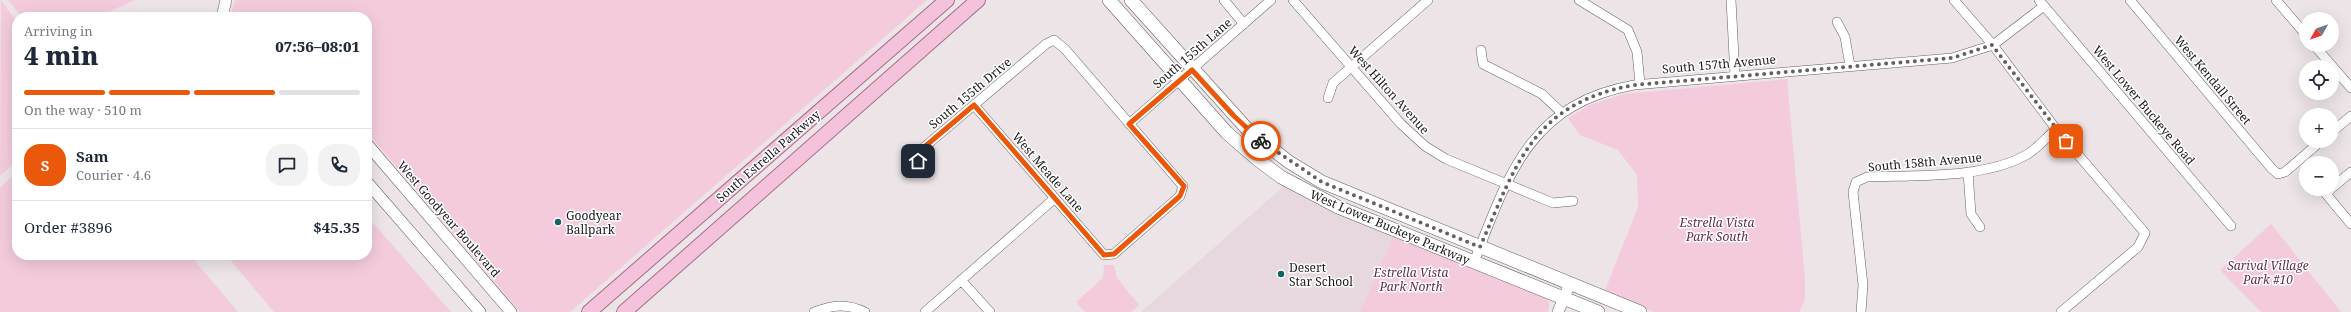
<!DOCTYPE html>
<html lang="en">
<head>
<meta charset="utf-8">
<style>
  :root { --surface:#fff; --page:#f2f2f3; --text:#1f2937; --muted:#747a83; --line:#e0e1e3; --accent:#ea580c }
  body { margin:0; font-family:"Noto Serif",serif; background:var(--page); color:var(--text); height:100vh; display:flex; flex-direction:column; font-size:15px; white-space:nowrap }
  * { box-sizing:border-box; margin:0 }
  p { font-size:13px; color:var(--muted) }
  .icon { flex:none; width:22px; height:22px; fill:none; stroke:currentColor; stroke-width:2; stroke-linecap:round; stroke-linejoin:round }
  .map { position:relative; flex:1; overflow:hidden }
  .sheet { position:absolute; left:12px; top:12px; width:360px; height:248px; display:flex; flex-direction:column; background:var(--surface); border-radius:16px; box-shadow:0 4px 16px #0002 }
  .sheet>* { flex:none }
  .needle { width:26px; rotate:230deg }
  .buttons { position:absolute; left:2299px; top:12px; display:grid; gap:8px }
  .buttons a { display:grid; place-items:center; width:40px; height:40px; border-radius:50%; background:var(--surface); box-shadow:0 4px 16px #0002; font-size:20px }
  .pin { position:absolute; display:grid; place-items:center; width:34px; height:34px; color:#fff; margin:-17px; border-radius:8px; box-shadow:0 2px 6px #0006 }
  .courier { position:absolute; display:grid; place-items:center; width:40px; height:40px; margin:-20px; border:3px solid #ea580c; border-radius:50%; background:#fff; color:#222; box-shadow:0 1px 5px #0007 }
  .head em { font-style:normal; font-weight:800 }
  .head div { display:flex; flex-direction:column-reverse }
  .head { display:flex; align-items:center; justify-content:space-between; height:68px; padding:0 12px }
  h1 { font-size:26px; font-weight:800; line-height:30px }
  .bar { display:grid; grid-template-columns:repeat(4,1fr); gap:6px 4px; align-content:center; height:48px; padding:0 12px }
  .bar i { height:5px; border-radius:3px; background:var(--line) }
  .bar .current { background:var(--accent) }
  .bar p { grid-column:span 4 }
  .line { display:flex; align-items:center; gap:10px; padding:0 12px; border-top:1px solid var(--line) }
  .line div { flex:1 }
  .round { display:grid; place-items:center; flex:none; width:42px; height:42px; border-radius:16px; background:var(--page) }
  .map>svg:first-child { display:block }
  .built { fill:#e7d7de }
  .green { fill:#f3cbdd }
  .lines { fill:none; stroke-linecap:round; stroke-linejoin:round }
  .minor-casing { stroke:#666062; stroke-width:10 }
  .tertiary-casing { stroke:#666062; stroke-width:12 }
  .secondary-casing { stroke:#666062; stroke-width:14 }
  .primary-casing { stroke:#a36d87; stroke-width:16 }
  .minor { stroke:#fff; stroke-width:9 }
  .tertiary { stroke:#fff; stroke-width:11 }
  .secondary { stroke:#fff; stroke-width:13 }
  .primary { stroke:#f4c2da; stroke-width:14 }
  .done { stroke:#656062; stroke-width:4; stroke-dasharray:0 7.2 }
  .route { stroke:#ea580c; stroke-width:5 }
  .poi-dot { fill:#146367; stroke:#fff; stroke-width:1.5 }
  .labels { text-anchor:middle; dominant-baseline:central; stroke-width:3; stroke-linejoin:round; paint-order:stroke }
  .street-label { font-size:12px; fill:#1c191a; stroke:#fff }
  .poi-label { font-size:12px; fill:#1c191a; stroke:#fff; text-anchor:start }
  .park-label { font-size:12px; font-style:italic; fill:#632d48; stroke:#fff }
</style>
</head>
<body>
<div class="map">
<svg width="2351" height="312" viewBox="0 0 2351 312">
  <rect width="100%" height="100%" fill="#ece4e7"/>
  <path class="built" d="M1284,186L1327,209L1393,237L1360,312H1141Z"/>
  <path class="green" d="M1,0L17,22V161L0,176Z
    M8,0H135L97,17H22Z
    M235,0H927L570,312H520L367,132V17H230Z
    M1787,79L1805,279V300L1799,312H1654L1604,293L1638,207L1637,175L1618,150L1580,135L1568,118L1590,105L1624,94Z
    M17,172V255H190L238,312H0V188Z
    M367,216L451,312H274L226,255H367Z
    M2271,224L2341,312H2261L2220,270Z
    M1393,237L1542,296C1550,301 1550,304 1548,312H1360Z
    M1104,265H1114L1117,278L1139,305L1131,312H1085L1076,302L1103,278Z"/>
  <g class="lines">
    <defs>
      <path id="minor" d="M1224,0L1244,24
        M1293,0L1401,124L1425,146L1446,159L1553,203L1573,201
        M1579,0L1628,30L1637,52L1640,84
        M1731,0L1735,76
        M1954,0L1993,45L2056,129L2145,233L2138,247L2061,312
        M2039,0L2231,226
        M2130,0L2272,169L2278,174L2285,172L2321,141
        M2276,0L2306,35
        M1837,22L1845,37L1850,66
        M2314,45L2351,88
        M1481,50L1483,64L1542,94L1562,113
        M1328,98L1333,83L1428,0
        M1129,124L1271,0
        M2332,132L2351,116
        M1968,172L1971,214L1980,227
        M914,173L922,149L1046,44L1054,40L1065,49L1183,186L1180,196L1114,254L1104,255L974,105
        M2332,188L2351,172
        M2331,189L2326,194L2351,224
        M1474,262C1509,173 1530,104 1634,85L1952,58L1993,45L2044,6
        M961,280L990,312
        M814,312C833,305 846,303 865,312
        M925,312L1055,198
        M1861,312L1863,285L1853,192L1856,182L1867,177C1915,175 1984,179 2026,155C2037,149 2047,137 2056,129"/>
      <path id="tertiary" d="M222,17L226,0
        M367,144L511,312
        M367,182L480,312
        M1558,312L1570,283"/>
      <path id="secondary" d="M1109,0L1227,133L1257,159L1281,177L1338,207L1598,312
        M1131,0L1248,130L1289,162L1322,182L1640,312"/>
      <path id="primary" d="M589,312L947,0
        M624,312L978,0"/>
    </defs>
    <use href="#minor" class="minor-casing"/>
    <use href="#tertiary" class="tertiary-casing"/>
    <use href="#secondary" class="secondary-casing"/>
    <use href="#primary" class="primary-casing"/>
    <use href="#minor" class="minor"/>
    <use href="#tertiary" class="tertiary"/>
    <use href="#secondary" class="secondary"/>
    <use href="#primary" class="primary"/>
  </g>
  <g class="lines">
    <path class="done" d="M1261,141L1322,182L1480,247C1517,163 1532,104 1634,85L1952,58L1992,45L2066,141"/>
    <path class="route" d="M918,161L922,149L974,105L1104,255L1114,254L1180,196L1184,186L1129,124L1192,70L1234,116L1261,141"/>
  </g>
  <g class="poi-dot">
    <circle cx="558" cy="222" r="4"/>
    <circle cx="1281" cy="274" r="4"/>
  </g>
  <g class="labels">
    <g class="street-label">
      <text transform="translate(1192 53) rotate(-41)">South 155th Lane</text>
      <text transform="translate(1719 64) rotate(-5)">South 157th Avenue</text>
      <text transform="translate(2213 80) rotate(50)">West Kendall Street</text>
      <text transform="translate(1389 90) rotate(48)">West Hilton Avenue</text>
      <text transform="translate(970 93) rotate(-40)">South 155th Drive</text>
      <text transform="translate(2144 105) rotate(50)">West Lower Buckeye Road</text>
      <text transform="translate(768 156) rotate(-41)">South Estrella Parkway</text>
      <text transform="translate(1925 162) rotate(-5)">South 158th Avenue</text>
      <text transform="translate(1048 172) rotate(49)">West Meade Lane</text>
      <text transform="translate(449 219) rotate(49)">West Goodyear Boulevard</text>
      <text transform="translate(1390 227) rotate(23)">West Lower Buckeye Parkway</text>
    </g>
    <g class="poi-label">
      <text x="566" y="215">Goodyear<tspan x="566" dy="14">Ballpark</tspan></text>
      <text x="1289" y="267">Desert<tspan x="1289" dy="14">Star School</tspan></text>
    </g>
    <g class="park-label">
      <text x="1717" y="222">Estrella Vista<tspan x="1717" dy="14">Park South</tspan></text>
      <text x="2268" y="265">Sarival Village<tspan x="2268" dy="14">Park #10</tspan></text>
      <text x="1411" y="272">Estrella Vista<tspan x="1411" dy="14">Park North</tspan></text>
    </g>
  </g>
</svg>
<div class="buttons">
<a><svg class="needle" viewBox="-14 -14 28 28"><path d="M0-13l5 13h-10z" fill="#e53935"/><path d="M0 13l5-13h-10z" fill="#747a83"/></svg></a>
<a><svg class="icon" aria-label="locate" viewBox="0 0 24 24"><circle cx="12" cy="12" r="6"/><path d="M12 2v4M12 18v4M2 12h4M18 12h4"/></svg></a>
<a>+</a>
<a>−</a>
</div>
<div class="pin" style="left:2066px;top:141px;background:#ea580c"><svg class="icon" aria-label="bag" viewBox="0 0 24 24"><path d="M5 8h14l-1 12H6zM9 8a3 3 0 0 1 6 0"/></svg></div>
<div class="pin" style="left:918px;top:161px;background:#1f2937"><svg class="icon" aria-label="home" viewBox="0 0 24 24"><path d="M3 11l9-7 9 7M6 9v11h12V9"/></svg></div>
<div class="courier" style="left:1261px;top:141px"><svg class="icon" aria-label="bike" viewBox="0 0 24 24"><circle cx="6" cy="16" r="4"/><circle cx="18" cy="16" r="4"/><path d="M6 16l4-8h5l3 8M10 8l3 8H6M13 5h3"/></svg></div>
<section class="sheet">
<div class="head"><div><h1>4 min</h1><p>Arriving in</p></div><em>07:56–08:01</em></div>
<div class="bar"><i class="current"></i><i class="current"></i><i class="current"></i><i></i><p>On the way · 510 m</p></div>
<div class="line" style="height:72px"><b class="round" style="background:var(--accent);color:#fff">S</b><div><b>Sam</b><p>Courier · 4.6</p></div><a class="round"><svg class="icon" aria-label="chat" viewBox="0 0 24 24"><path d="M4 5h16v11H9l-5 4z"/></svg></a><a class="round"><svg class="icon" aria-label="phone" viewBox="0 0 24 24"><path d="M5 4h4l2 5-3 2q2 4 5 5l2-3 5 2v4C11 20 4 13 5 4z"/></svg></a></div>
<div class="line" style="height:52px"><div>Order #3896</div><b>$45.35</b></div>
</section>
</div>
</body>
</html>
